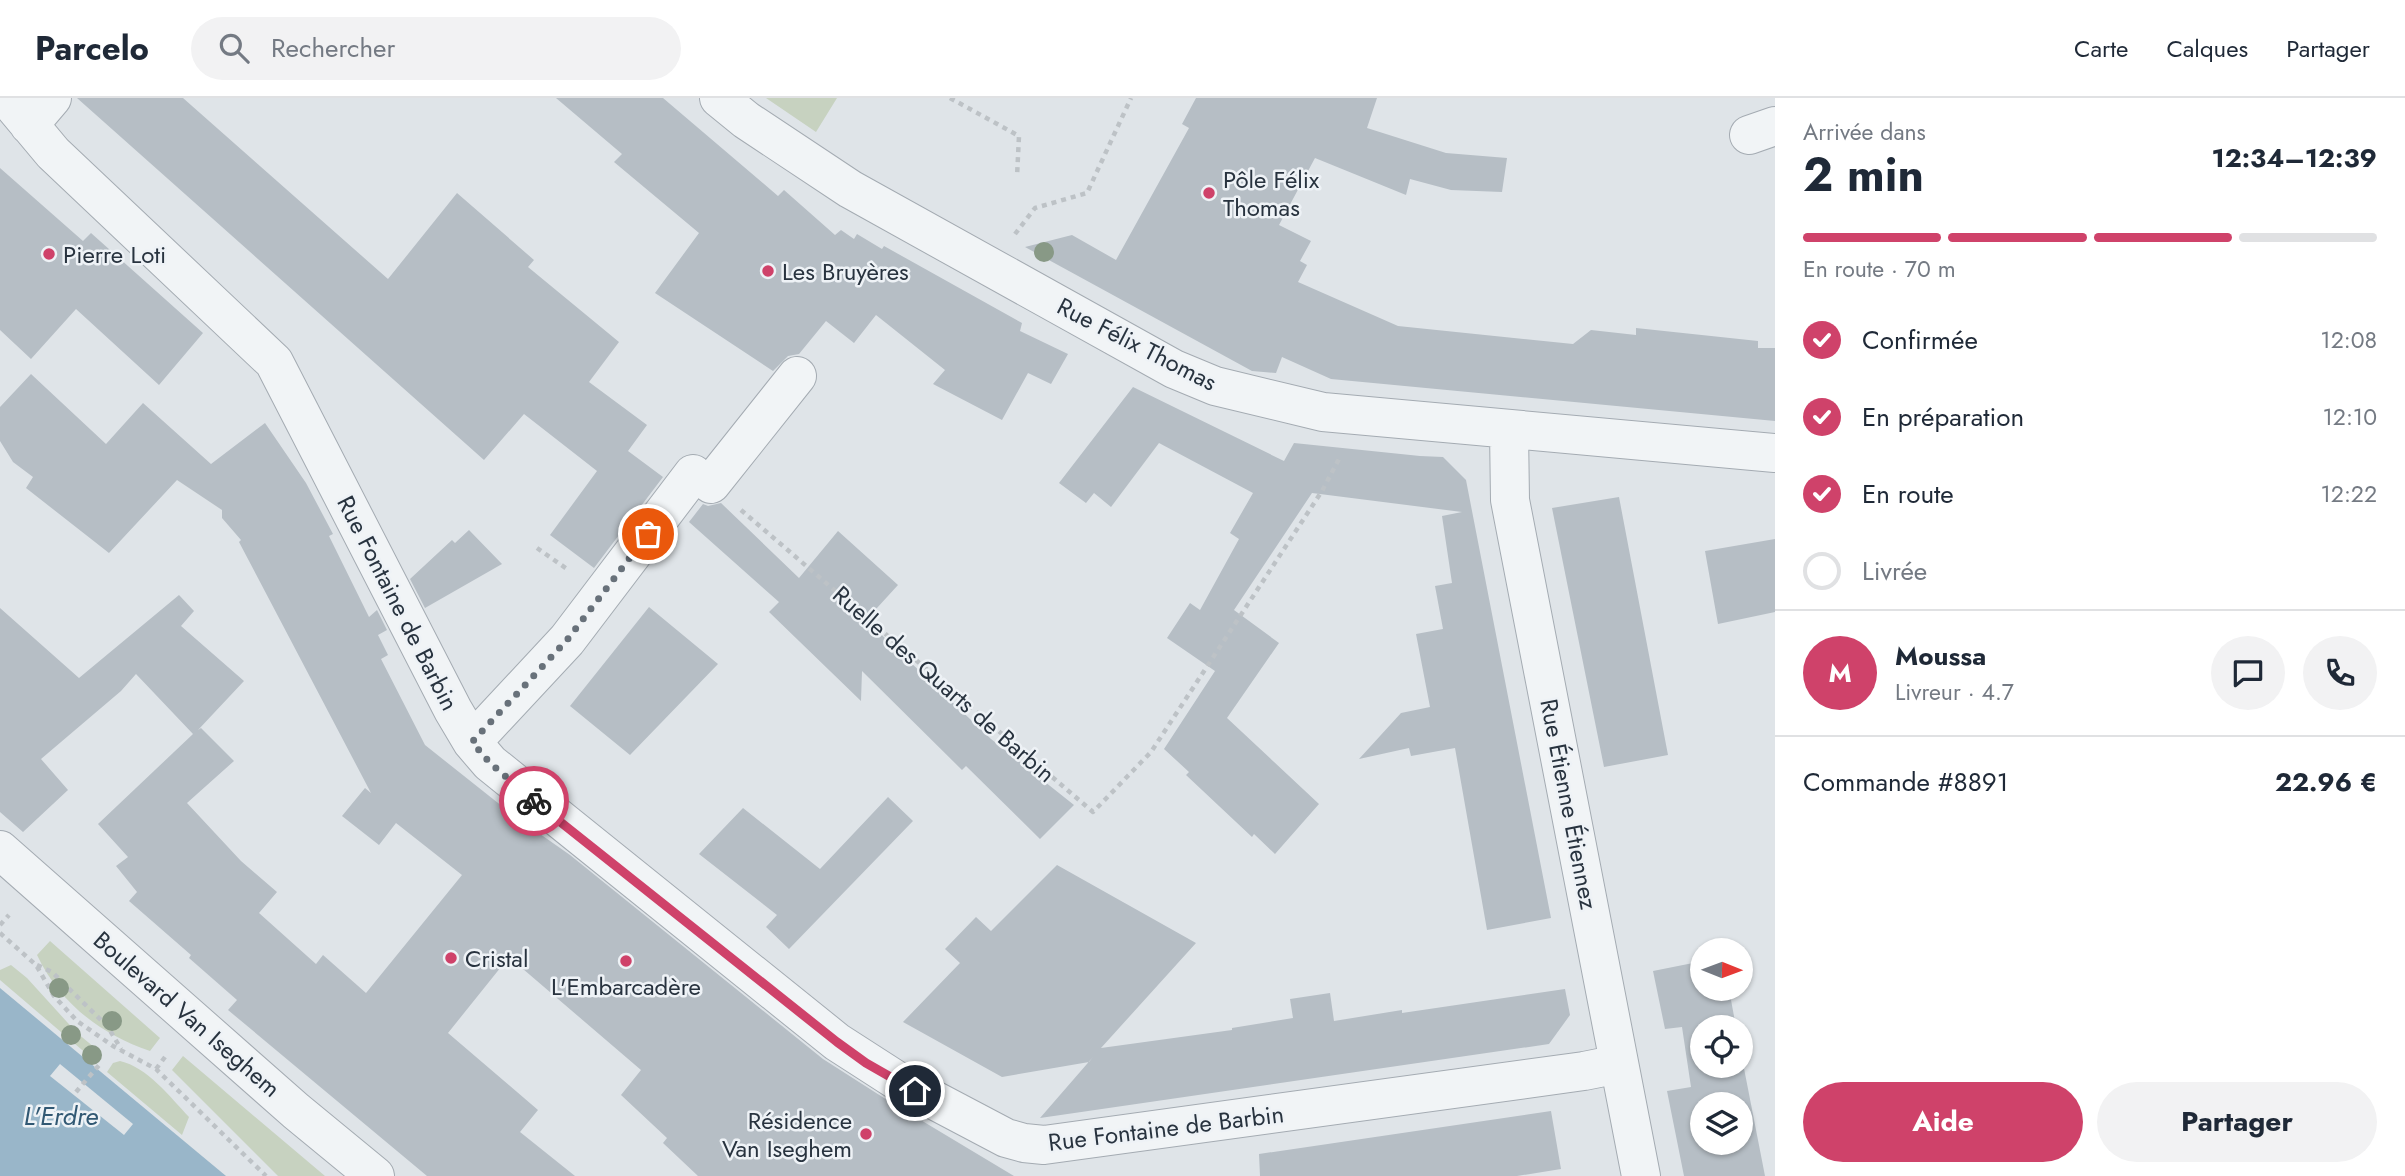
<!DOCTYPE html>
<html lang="fr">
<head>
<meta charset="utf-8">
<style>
  :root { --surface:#fff; --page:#f2f2f3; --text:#1f2937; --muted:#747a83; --line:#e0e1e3; --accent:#cf426a }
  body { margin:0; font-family:Jost,sans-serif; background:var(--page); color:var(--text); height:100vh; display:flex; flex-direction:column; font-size:26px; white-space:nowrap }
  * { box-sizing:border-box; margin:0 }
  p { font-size:23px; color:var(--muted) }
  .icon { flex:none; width:38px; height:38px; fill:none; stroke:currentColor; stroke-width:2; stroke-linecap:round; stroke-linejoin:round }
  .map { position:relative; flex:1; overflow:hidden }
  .panel { display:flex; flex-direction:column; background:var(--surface); width:630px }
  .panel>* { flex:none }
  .needle { width:46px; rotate:91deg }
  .buttons { position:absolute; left:1690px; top:840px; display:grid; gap:14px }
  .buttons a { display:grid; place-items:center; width:63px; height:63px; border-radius:50%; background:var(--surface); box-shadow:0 2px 5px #0004; font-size:35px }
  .pin { position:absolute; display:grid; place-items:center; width:60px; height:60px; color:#fff; margin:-30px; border:4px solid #fff; border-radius:50%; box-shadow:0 2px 7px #0007 }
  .courier { position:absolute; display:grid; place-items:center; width:70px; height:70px; margin:-35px; border:5px solid #cf426a; border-radius:50%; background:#fff; color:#222; box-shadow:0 2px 9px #0007 }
  .overview em { font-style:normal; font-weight:700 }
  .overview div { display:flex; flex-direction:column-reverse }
  .overview { display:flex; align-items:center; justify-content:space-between; height:119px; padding:0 28px }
  h1 { font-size:46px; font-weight:700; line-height:52px }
  .bar { display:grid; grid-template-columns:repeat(4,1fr); gap:10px 7px; align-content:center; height:84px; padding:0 28px }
  .bar i { height:9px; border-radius:5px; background:var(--line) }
  .bar .active { background:var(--accent) }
  .bar p { grid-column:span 4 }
  .line { display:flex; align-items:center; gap:18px; padding:0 28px; border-top:2px solid var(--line) }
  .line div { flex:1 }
  .round { display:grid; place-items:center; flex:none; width:74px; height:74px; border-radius:37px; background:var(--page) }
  ol { padding:0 28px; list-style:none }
  li { display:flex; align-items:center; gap:21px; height:77px }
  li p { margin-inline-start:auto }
  li .icon { padding:7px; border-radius:50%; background:var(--accent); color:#fff; stroke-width:4 }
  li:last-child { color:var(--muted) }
  li i { width:38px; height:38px; border:4px solid var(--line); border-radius:50% }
  .action { display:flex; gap:14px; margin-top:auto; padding:14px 28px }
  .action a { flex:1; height:80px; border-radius:42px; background:var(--accent); color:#fff; font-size:28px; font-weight:700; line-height:80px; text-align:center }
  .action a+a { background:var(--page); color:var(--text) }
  header { display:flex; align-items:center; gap:42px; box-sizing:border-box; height:98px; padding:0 35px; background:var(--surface); border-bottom:2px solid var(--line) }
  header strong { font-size:33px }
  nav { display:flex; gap:38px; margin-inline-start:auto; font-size:24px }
  .search { width:490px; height:63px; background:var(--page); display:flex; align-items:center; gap:18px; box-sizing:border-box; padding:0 24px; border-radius:38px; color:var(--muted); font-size:26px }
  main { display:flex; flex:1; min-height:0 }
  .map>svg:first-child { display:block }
  .green { fill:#c7d2c0 }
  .water { fill:#99b6c9 }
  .pier { fill:#dfe4e8 }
  .building { fill:#b6bec5; fill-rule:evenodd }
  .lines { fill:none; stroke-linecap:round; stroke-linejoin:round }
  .minor-casing { stroke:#a4abb2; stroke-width:40 }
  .path { stroke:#bdc2c6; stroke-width:4.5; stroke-dasharray:5 5; stroke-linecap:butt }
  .minor { stroke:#f1f4f6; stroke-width:38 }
  .tree { fill:#889986 }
  .done { stroke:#68717a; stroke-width:7; stroke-dasharray:0 12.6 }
  .route { stroke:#cf426a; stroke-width:9 }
  .poi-dot { fill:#cf426a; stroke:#eef2f6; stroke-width:2.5 }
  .labels { text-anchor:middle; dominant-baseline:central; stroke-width:5; stroke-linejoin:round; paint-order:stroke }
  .poi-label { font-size:24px; fill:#28333f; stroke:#eef2f6; text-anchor:start }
  .street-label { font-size:24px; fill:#28333f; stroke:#eef2f6 }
  .water-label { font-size:26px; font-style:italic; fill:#315873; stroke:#eef2f6 }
</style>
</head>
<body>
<header>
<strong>Parcelo</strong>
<div class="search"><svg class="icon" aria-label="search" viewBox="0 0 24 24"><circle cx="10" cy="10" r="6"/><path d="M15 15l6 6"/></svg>Rechercher</div>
<nav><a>Carte</a><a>Calques</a><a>Partager</a></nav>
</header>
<main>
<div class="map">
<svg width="1775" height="1078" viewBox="0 0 1775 1078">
  <rect width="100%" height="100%" fill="#dfe4e8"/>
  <path class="green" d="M766,0H837L816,34Z
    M50,843L160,940L150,953C100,936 60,905 37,857Z
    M11,867L27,880L77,935L100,954L98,962L95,963L0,882V872Z
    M183,958L325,1078H278L172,972Z
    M120,963C147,969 170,999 189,1019L182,1037L107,974L113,965Z"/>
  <path class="water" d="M0,890L226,1078H0Z"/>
  <path class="pier" d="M60,966L133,1026L124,1037L50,978Z"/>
  <path class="building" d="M77,0H183L388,181L457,95L534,162L528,169L619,244L589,284L647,327L628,353L663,379L594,470L550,437L597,373L524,316L484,362Z
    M556,0H663L778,98L784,92L835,137L841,132L854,141L857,136L882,151L884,148L1022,225L1020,233L1068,256L1051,286L1028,275L1002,322L933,286L945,272L876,217L854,245L826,223L799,256L788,258L773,273L655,195L699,135L614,64L622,56Z
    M1196,0H1377L1367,30L1446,55L1507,60L1502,94L1451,92L1410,81L1406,97L1315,60L1279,127L1311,143L1300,163L1307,167L1298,184L1398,228L1573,246L1591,232L1636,237V230L1758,243V250H1775V323L1331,281L1282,259L1276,275L1252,273L1025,149L1072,137L1116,162L1189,30L1182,26Z
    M0,70L83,143L91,135L203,235L159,287L76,211L31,261L0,232Z
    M31,276L106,346L143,305L211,366L265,325L306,385L333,436L329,438L369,519L377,512L387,532L378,537L388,557L381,561L425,647L513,717L570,757L823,961L884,1000L1014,1078H698L663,1045L667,1040L621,997L641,972L509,859L448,935L538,1012L520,1034L575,1078H427L228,912L237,902L189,860L191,857L129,803L137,794L116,768L128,759L98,726L193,636L136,576L121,593L41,661L68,692L23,734L0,714V510L79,580L179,497L194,513L181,528L244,583L198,632L201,630L234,663L187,705L241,763L277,794L259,815L316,866L323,857L366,895L462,777L396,725L379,747L342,718L365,690L371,695L239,444L241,442L222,420V412L177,382L109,455L26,390L33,379L13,364L0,343V309Z
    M1133,289L1284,363L1294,345L1420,358L1443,359L1466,382L1551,820L1487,832L1455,650L1411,658L1409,650L1359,661L1401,615L1430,609L1416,536L1443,531L1435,488L1452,485L1442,418L1462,414L1312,395L1234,512L1279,545L1227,620L1319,706L1275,756L1254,736L1252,739L1186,677L1189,674L1164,651L1215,573L1167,540L1190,505L1200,512L1239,441L1230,435L1253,395L1159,345L1111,409L1094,395L1086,405L1059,385Z
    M1619,399L1668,657L1604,669L1552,410Z
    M721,405L799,480L838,433L898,487L866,522L991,641L1074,707L1040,741L966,668L962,672L862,573L861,603L769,514L779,504L689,424L703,406L708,408Z
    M469,432L502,466L425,510L410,481L452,442L455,445Z
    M1775,441V514L1718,526L1705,453Z
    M649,509L718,566L630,657L570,608Z
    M888,699L913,723L789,851L766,829L777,817L699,756L743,710L820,771Z
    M1057,767L1196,845L1101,950L1232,932V930L1293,920L1290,901L1330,895L1334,923L1402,912V915L1565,891L1570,917L1549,946L1040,1020L1093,959L1089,964L1002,979L903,924L960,865L945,851L976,819L991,833Z
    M1703,863V891H1729L1736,929H1703V968H1741V955L1765,1078H1684L1667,993L1691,989L1682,929L1665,931L1653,873ZM1703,1006H1741V1045H1703Z
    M1551,1013L1561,1071L1517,1078H1260L1259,1056Z"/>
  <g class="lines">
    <defs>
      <path id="minor" d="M7,0L53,55L274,264L453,612L472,644L490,665L837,944L896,982L1006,1040L1024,1045L1044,1047L1584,973L1619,966
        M719,0L746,22L850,91L1174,271L1215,288L1323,314L1775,355
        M29,27L52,0
        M1749,37L1775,28
        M1509,333L1510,402L1641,1078
        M711,386L797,278
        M472,644L567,542L693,376
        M0,752L296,1013L375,1078"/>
    </defs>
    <use href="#minor" class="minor-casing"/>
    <path class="path" d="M950,0L1019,38L1017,79
      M1015,136L1035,110L1087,95L1131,0
      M741,412L1093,714L1151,654L1322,393L1340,359
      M537,450L567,471
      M0,827L9,817
      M0,835L36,867L54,898L77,923L113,948L156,971L266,1078
      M37,867L52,874L108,929L121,951
      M156,971L168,955
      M76,994L100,966"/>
    <use href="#minor" class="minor"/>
  </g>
  <g class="tree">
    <circle cx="1044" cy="154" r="10"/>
    <circle cx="59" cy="890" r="10"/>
    <circle cx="112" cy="923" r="10"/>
    <circle cx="71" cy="937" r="10"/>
    <circle cx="92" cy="957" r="10"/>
  </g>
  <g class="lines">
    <path class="done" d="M534,703L490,665L472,644L567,542L648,436"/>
    <path class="route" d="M534,703L837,944L866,965L915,993"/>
  </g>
  <g class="poi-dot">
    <circle cx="1209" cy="95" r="7"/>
    <circle cx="49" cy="156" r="7"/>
    <circle cx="768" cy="173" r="7"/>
    <circle cx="451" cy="860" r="7"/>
    <circle cx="626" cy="863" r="7"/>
    <circle cx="866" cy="1036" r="7"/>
  </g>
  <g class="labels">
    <g class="poi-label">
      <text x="1223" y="81">Pôle Félix<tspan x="1223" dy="28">Thomas</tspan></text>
      <text x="63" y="156">Pierre Loti</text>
      <text x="782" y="173">Les Bruyères</text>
      <text x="465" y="860">Cristal</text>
      <text x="626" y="888" text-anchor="middle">L'Embarcadère</text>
      <text x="852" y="1022" text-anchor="end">Résidence<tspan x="852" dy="28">Van Iseghem</tspan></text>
    </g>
    <g class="street-label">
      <text transform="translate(1137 246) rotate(27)">Rue Félix Thomas</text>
      <text transform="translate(398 505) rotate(63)">Rue Fontaine de Barbin</text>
      <text transform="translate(944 586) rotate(41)">Ruelle des Quarts de Barbin</text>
      <text transform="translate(1569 706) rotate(79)">Rue Étienne Étiennez</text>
      <text transform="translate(187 916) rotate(41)">Boulevard Van Iseghem</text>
      <text transform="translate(1166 1030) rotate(-7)">Rue Fontaine de Barbin</text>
    </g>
    <g class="water-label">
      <text x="61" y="1018">L'Erdre</text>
    </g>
  </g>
</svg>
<div class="buttons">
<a><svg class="needle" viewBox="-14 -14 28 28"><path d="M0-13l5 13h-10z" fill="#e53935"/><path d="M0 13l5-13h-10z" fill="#747a83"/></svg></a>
<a><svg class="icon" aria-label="locate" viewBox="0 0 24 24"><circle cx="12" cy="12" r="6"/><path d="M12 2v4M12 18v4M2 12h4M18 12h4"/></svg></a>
<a><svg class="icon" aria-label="layers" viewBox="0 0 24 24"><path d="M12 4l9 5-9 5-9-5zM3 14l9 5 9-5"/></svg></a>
</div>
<div class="pin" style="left:648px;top:436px;background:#ea580c"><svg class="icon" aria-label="bag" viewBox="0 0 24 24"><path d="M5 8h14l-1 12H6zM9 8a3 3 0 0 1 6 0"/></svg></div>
<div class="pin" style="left:915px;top:993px;background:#1f2937"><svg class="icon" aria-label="home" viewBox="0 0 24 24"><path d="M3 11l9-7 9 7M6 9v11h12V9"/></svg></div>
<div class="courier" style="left:534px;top:703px"><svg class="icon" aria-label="bike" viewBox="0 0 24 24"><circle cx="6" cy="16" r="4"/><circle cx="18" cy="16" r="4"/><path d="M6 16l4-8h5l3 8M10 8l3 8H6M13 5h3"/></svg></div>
</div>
<section class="panel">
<div class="overview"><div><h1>2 min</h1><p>Arrivée dans</p></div><em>12:34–12:39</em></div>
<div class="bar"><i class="active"></i><i class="active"></i><i class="active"></i><i></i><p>En route · 70 m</p></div>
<ol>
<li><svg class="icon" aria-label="check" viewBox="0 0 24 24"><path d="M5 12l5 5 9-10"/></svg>Confirmée<p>12:08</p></li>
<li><svg class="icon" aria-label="check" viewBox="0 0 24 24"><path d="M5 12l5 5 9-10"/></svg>En préparation<p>12:10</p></li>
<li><svg class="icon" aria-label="check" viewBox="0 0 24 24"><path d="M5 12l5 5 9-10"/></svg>En route<p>12:22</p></li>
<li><i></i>Livrée</li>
</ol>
<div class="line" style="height:126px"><b class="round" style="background:var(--accent);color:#fff">M</b><div><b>Moussa</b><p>Livreur · 4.7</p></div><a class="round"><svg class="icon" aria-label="chat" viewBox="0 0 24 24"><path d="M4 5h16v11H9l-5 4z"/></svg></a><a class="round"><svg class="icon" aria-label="phone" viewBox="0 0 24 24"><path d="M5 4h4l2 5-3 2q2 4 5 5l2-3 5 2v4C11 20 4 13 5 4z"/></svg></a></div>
<div class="line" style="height:91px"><div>Commande #8891</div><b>22.96 €</b></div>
<div class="action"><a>Aide</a><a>Partager</a></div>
</section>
</main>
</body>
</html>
